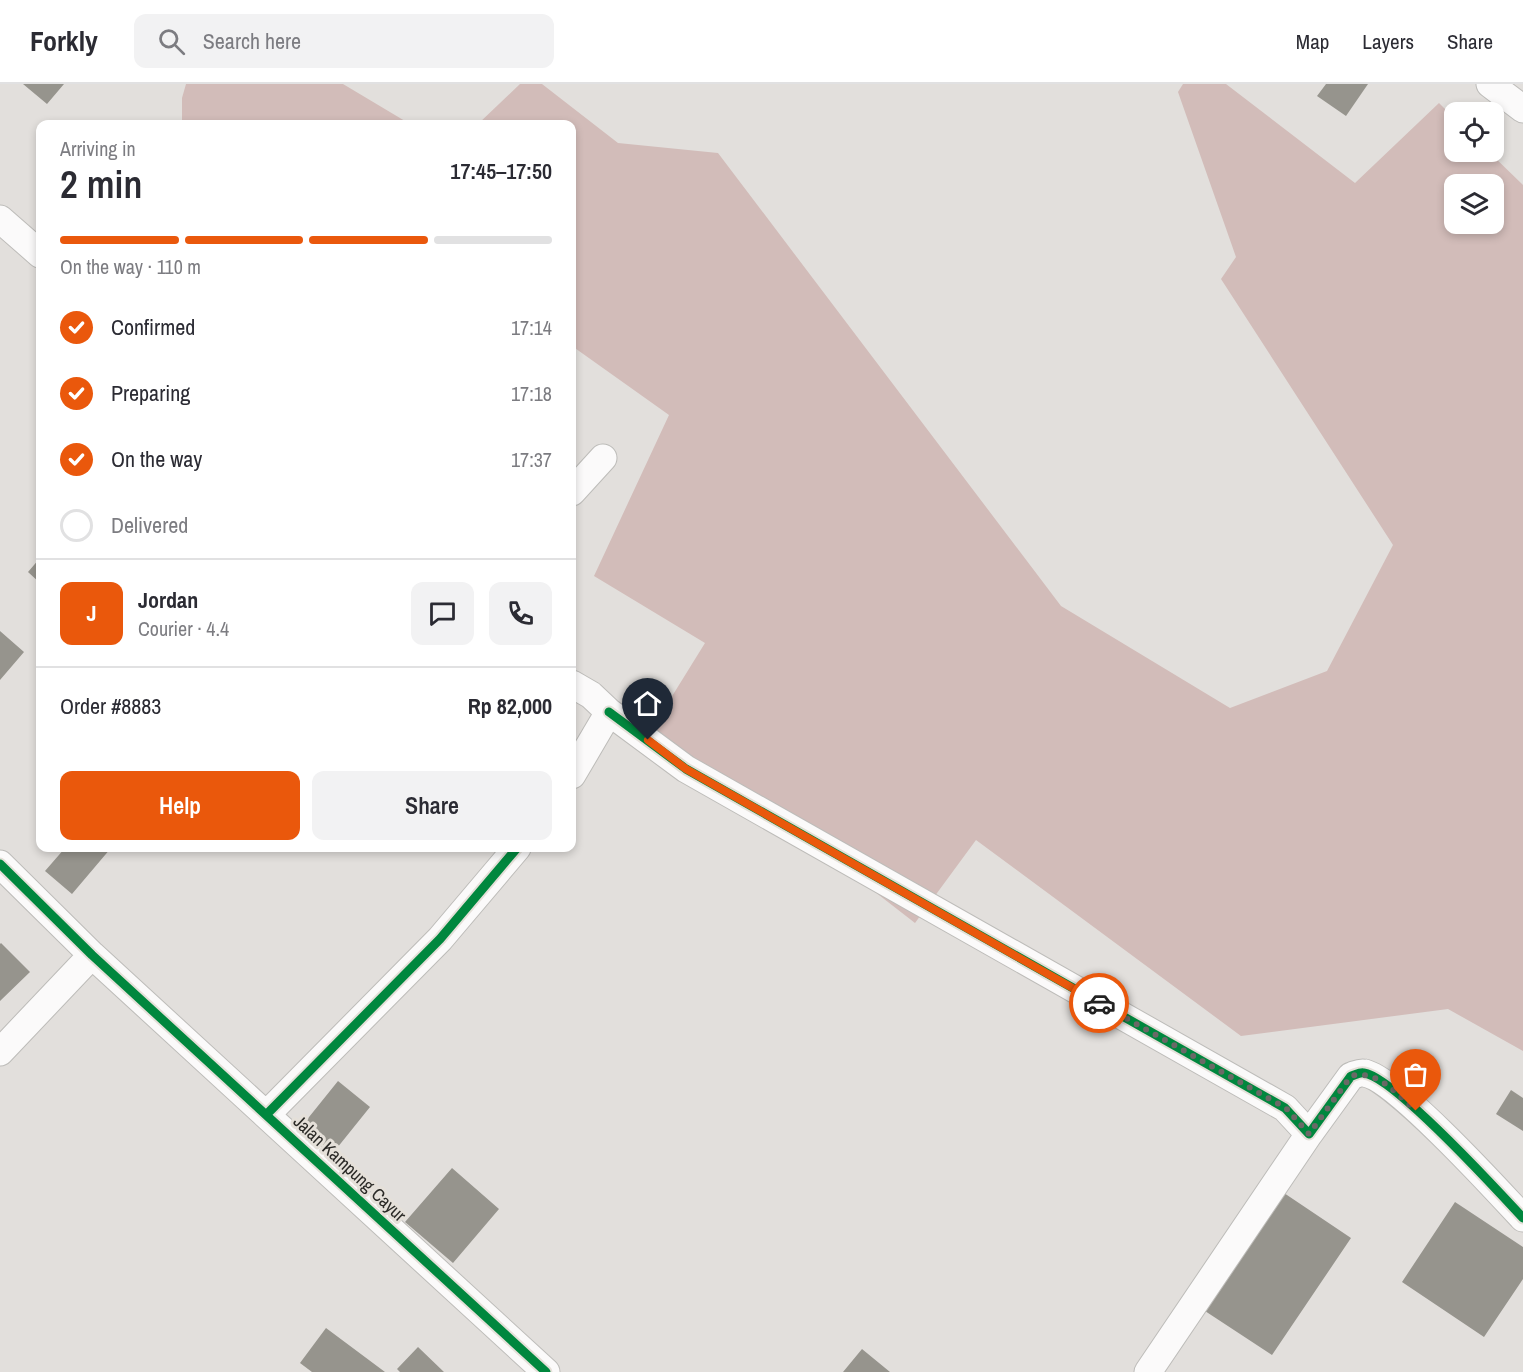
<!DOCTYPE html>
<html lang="en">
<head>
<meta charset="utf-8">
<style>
  :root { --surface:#fff; --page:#f2f2f3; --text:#2b2b33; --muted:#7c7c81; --line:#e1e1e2; --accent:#ea580c }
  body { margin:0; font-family:"Archivo Narrow",sans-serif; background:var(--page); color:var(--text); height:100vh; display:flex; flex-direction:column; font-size:22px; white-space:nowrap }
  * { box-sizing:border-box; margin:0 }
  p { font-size:20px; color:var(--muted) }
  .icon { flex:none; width:33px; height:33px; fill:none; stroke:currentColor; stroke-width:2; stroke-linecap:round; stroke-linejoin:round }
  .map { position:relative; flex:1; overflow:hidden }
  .panel { position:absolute; left:36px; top:36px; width:540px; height:732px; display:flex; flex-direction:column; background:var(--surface); border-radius:12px; box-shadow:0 3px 9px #0003 }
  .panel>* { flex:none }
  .fabs { position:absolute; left:1444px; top:18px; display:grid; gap:12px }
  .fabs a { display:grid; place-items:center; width:60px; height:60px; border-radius:12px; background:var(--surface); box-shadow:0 3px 9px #0003; font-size:30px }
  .pin { position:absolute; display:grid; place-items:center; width:51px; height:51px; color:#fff; margin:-62px -26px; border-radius:50% 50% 50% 0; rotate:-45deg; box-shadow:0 0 6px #0007 }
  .pin .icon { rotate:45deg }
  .courier { position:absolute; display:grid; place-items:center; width:60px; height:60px; margin:-30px; border:4px solid #ea580c; border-radius:50%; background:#fff; color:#222; box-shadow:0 2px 8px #0007 }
  .headline em { font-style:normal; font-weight:600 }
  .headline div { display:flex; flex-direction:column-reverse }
  .headline { display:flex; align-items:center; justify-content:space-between; height:102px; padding:0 24px }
  h1 { font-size:39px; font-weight:600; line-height:45px }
  .bar { display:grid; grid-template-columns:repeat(4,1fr); gap:9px 6px; align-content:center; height:72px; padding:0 24px }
  .bar i { height:8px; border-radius:4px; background:var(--line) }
  .bar .active { background:var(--accent) }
  .bar p { grid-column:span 4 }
  .line { display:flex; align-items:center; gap:15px; padding:0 24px; border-top:2px solid var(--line) }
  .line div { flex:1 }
  .round { display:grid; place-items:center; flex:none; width:63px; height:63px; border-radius:12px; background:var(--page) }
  ol { padding:0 24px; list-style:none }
  li { display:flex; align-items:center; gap:18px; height:66px }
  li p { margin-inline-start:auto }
  li .icon { padding:6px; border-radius:50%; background:var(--accent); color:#fff; stroke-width:4 }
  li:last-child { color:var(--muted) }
  li i { width:33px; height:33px; border:3px solid var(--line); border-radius:50% }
  .button { display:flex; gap:12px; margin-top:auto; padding:12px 24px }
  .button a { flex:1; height:69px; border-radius:12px; background:var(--accent); color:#fff; font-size:24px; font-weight:600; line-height:69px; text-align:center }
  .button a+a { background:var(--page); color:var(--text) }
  header { display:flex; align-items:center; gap:36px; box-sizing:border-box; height:84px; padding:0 30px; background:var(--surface); border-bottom:2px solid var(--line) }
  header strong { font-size:28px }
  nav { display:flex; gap:33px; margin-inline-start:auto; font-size:21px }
  .search { width:420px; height:54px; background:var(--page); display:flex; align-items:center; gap:15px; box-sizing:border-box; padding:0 21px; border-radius:12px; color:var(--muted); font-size:22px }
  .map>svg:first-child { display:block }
  .forest { fill:#d2bcb9; fill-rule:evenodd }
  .building { fill:#96948d }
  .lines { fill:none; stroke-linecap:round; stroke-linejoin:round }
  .minor-casing { stroke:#bdbcb9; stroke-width:29 }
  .minor { stroke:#fbfafa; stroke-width:27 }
  .cycleway-casing { stroke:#e5e0d9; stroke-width:13 }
  .cycleway { stroke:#00873e; stroke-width:9 }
  .done { stroke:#6a6966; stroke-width:6; stroke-dasharray:0 10.8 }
  .route { stroke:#ea580c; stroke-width:8 }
  .labels { text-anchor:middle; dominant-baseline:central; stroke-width:6; stroke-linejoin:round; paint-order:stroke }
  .street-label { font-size:18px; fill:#2a2926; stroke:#e5e0d9 }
</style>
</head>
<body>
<header>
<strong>Forkly</strong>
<div class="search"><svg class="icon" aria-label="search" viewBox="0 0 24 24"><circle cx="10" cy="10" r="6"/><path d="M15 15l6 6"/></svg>Search here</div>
<nav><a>Map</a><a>Layers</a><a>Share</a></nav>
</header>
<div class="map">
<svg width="1523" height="1288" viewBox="0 0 1523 1288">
  <rect width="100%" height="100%" fill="#e2dfdc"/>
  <path class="forest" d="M186,0H343L410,40H182V14Z
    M520,0H542L618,59L718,69L1061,522L1230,624L1327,587L1393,461L1221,195L1236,173L1178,8L1183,0H1226L1355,99L1439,19L1455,35V68H1489L1523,101V967L1448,925L1241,952L976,756L915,839L732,697L648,651L705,559L594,492L669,331L572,262V40H478ZM1455,100H1494V140H1455Z"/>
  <path class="building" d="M23,0H64L47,20Z
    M1326,0H1368L1346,32L1317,12Z
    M40,474V499L28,488Z
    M0,547L24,568L0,596Z
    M65,764H111L72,810L45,787Z
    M1,859L30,888L0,917V860Z
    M338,997L370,1023L333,1069L301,1043Z
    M1511,1006L1523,1014V1047L1496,1030Z
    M452,1084L499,1125L453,1179L405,1138Z
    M1284,1109L1351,1154L1272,1271L1205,1227Z
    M1455,1118L1523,1163V1195L1484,1253L1402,1198Z
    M326,1244L385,1288H312L300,1279Z
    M418,1263L444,1288H400L397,1285Z
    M862,1265L890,1288H843Z"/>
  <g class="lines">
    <defs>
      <path id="minor" d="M1490,0L1523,25
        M0,135L40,170
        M572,408L603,374
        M572,600L591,611L609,628L572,691
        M609,628L686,685L1285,1024L1309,1050L1351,992C1355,991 1360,988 1364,989C1394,993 1498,1107 1523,1134
        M0,780L92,871L546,1288
        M0,968L92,871
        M267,1030L440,855L517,764
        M1148,1288L1309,1050"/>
    </defs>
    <use href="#minor" class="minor-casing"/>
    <use href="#minor" class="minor"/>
    <defs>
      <path id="cycleway" d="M609,628L686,685L1285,1024L1309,1050L1351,992C1355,991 1360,988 1364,989C1394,993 1498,1107 1523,1134
        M0,780L92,871L546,1288
        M267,1030L440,855L517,764"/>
    </defs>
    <use href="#cycleway" class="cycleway-casing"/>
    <use href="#cycleway" class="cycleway"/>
  </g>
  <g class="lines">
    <path class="done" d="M1099,919L1286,1024L1309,1050L1351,992C1378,985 1398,1011 1416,1027"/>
    <path class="route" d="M648,656L686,685L1099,919"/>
  </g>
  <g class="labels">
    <g class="street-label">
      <text transform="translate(350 1084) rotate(43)">Jalan Kampung Cayur</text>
    </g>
  </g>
</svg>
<div class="fabs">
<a><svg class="icon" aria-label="locate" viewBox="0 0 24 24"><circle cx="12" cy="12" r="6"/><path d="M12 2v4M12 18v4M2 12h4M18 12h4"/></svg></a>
<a><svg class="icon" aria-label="layers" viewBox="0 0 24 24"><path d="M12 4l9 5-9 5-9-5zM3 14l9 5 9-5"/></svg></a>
</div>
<div class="pin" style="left:1416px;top:1027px;background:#ea580c"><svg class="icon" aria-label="bag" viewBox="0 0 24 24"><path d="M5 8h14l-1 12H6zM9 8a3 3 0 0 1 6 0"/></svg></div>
<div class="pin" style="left:648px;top:656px;background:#1f2937"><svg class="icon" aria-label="home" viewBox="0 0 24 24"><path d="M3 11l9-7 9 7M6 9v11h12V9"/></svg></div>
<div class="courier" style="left:1099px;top:919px"><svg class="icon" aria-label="car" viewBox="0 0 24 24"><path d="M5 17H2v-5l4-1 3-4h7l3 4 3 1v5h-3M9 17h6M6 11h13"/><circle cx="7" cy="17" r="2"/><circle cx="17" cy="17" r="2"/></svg></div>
<section class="panel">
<div class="headline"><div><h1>2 min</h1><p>Arriving in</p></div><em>17:45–17:50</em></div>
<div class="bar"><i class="active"></i><i class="active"></i><i class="active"></i><i></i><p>On the way · 110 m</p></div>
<ol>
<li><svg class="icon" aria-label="check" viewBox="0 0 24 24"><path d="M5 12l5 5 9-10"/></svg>Confirmed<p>17:14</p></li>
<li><svg class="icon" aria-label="check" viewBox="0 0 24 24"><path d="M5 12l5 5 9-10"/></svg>Preparing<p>17:18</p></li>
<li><svg class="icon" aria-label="check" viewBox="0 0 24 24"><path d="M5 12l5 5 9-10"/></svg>On the way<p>17:37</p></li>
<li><i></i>Delivered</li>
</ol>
<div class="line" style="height:108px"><b class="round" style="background:var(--accent);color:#fff">J</b><div><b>Jordan</b><p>Courier · 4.4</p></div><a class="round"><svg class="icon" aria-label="chat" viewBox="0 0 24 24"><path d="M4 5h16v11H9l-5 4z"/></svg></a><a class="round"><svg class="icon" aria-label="phone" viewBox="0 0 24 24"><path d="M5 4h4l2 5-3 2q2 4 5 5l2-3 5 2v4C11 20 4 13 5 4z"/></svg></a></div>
<div class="line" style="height:78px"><div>Order #8883</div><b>Rp 82,000</b></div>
<div class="button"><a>Help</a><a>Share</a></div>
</section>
</div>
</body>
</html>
